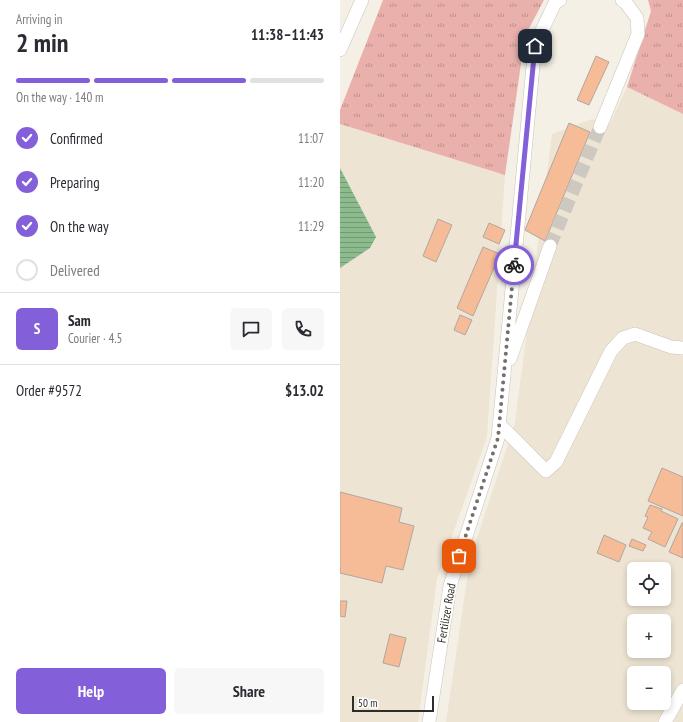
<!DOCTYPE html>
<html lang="en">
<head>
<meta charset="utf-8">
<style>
  :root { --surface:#fff; --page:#f7f7f7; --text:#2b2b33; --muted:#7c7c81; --line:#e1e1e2; --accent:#835fd9 }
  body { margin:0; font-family:"PT Sans Narrow",sans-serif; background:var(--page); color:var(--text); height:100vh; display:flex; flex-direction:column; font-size:15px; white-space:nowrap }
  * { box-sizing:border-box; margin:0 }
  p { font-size:13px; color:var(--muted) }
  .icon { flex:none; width:22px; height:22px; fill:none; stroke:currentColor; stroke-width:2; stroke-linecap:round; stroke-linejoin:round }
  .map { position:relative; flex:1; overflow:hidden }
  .drawer { display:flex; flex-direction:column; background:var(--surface); width:340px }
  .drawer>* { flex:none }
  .tools { position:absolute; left:287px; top:562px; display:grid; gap:8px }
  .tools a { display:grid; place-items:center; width:44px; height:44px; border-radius:6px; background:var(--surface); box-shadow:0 2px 6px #0003; font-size:20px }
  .scale { position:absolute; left:12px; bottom:10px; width:82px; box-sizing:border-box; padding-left:4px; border:2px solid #2f2d29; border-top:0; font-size:11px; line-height:14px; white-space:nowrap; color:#2f2d29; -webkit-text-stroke:3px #fff; paint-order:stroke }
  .pin { position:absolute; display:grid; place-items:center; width:34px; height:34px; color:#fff; margin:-17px; border-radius:8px; box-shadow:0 2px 6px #0006 }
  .courier { position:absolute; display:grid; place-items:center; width:40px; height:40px; margin:-20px; border:3px solid #835fd9; border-radius:50%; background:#fff; color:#222; box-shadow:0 1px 5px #0007 }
  .overview em { font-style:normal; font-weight:600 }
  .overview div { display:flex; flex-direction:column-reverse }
  .overview { display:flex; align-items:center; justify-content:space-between; height:68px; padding:0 16px }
  h1 { font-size:26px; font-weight:600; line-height:30px }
  .bar { display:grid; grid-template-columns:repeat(4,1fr); gap:6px 4px; align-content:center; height:48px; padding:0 16px }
  .bar i { height:5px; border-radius:3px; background:var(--line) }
  .bar .on { background:var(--accent) }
  .bar p { grid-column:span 4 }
  .line { display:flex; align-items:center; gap:10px; padding:0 16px; border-top:1px solid var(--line) }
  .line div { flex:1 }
  .round { display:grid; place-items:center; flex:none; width:42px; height:42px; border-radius:6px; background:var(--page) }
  ol { padding:0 16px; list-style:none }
  li { display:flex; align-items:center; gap:12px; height:44px }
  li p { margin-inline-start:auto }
  li .icon { padding:4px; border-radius:50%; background:var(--accent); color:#fff; stroke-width:4 }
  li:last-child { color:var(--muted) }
  li i { width:22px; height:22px; border:2px solid var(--line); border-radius:50% }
  .action { display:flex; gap:8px; margin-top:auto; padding:8px 16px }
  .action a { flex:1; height:46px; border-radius:6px; background:var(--accent); color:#fff; font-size:16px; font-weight:600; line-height:46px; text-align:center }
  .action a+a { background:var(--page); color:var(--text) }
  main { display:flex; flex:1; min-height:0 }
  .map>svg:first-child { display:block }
  .built { fill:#ede4d3; fill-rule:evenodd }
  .grass { fill:url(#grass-tufts) }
  .water { fill:url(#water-rules) }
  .building { fill:#f5bc97; stroke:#b1a7a1 }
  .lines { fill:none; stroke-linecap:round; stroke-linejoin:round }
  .minor-tunnel { stroke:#cdc9c0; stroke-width:13; stroke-dasharray:13 6; stroke-linecap:butt }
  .minor-casing { stroke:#c9c4bb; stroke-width:14 }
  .minor { stroke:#fff; stroke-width:13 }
  .done { stroke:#74716b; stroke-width:4; stroke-dasharray:0 7.2 }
  .route { stroke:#835fd9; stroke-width:5 }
  .labels { text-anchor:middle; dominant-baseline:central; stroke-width:3.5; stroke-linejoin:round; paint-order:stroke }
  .street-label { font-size:12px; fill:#2f2d29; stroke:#fff }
</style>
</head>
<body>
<main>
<section class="drawer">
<div class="overview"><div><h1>2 min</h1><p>Arriving in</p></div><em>11:38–11:43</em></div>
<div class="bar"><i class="on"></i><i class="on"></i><i class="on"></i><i></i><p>On the way · 140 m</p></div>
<ol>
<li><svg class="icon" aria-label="check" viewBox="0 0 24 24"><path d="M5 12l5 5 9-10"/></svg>Confirmed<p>11:07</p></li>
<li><svg class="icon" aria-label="check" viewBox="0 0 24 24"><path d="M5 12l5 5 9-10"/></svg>Preparing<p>11:20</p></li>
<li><svg class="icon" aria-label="check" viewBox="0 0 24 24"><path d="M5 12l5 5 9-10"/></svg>On the way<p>11:29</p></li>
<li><i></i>Delivered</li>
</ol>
<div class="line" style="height:72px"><b class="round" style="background:var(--accent);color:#fff">S</b><div><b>Sam</b><p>Courier · 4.5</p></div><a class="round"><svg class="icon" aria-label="chat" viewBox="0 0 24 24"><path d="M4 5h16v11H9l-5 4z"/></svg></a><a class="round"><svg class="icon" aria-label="phone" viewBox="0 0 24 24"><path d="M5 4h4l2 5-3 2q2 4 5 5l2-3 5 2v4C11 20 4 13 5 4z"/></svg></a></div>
<div class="line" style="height:52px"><div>Order #9572</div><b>$13.02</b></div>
<div class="action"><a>Help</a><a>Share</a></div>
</section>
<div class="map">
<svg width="343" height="722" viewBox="0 0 343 722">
  <defs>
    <pattern id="grass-tufts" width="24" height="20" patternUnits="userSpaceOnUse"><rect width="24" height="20" fill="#eab1ac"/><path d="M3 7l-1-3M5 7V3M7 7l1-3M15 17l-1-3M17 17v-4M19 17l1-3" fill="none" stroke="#be908c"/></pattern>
    <pattern id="water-rules" width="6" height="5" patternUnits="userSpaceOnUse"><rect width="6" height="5" fill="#8cbc8d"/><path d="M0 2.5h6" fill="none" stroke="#739973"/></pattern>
  </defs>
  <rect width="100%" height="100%" fill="#f5f0e6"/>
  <path class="built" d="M287,87L343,114V722H106L130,559L175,423L212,134L252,119L269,125ZM294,569H324V599H294ZM294,621H324V651H294ZM294,673H324V703H294Z
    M0,124L165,175L147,437L97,579L78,722H0Z"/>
  <path class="grass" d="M43,0H204L185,36L165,175L0,124V110Z
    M308,0H343V114L287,87L311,11Z"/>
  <path class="water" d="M0,168L36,237L30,248L0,268Z"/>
  <path class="building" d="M256,56L269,62L249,105L237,100Z
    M229,123L250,132L205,241L185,230Z
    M98,219L112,225L96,262L83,256Z
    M149,223L165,230L159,244L143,237Z
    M143,247L160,254L133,316L117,308Z
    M120,315L132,320L125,335L114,330Z
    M322,468L343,477V516L308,501Z
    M0,492L62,508L59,522L74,526L63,570L46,566L42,583L0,573Z
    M310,505L322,509L321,511L338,519L325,547L308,539L312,532L303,528L308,517L305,516Z
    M342,523H343V558L329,552Z
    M264,535L286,545L279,562L257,553Z
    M292,539L306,545L303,551L289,546Z
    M0,601H7L5,617L0,616Z
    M50,634L66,638L59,667L43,663Z"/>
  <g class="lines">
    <path class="minor-tunnel" d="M210,246L260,127"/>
    <defs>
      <path id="minor" d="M0,50L22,0
        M260,127L298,34L297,18L286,3L282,0
        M170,359L210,246
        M159,424L206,471L216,462L271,351L283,338L295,334L331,347L343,348
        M89,722L110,586L158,438L195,45L215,3L220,0
        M325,722L343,690"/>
    </defs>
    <use href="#minor" class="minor-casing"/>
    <use href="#minor" class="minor"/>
  </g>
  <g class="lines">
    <path class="done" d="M119,556L158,438L174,265"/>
    <path class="route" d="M174,265L195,46"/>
  </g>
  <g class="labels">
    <g class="street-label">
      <text transform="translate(106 613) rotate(-80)">Fertilizer Road</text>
    </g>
  </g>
</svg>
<div class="tools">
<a><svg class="icon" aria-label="locate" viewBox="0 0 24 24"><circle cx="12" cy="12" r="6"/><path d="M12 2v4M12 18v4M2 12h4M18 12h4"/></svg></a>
<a>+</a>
<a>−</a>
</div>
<div class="scale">50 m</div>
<div class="pin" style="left:119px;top:556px;background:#ea580c"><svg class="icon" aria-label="bag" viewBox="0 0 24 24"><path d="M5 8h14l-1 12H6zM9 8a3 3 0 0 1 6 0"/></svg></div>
<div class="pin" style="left:195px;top:46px;background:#1f2937"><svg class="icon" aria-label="home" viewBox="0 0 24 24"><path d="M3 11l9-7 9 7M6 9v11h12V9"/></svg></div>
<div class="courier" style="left:174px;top:265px"><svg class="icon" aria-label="bike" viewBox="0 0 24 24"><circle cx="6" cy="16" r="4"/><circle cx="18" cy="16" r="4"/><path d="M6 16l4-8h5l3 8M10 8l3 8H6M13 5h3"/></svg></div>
</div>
</main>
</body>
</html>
